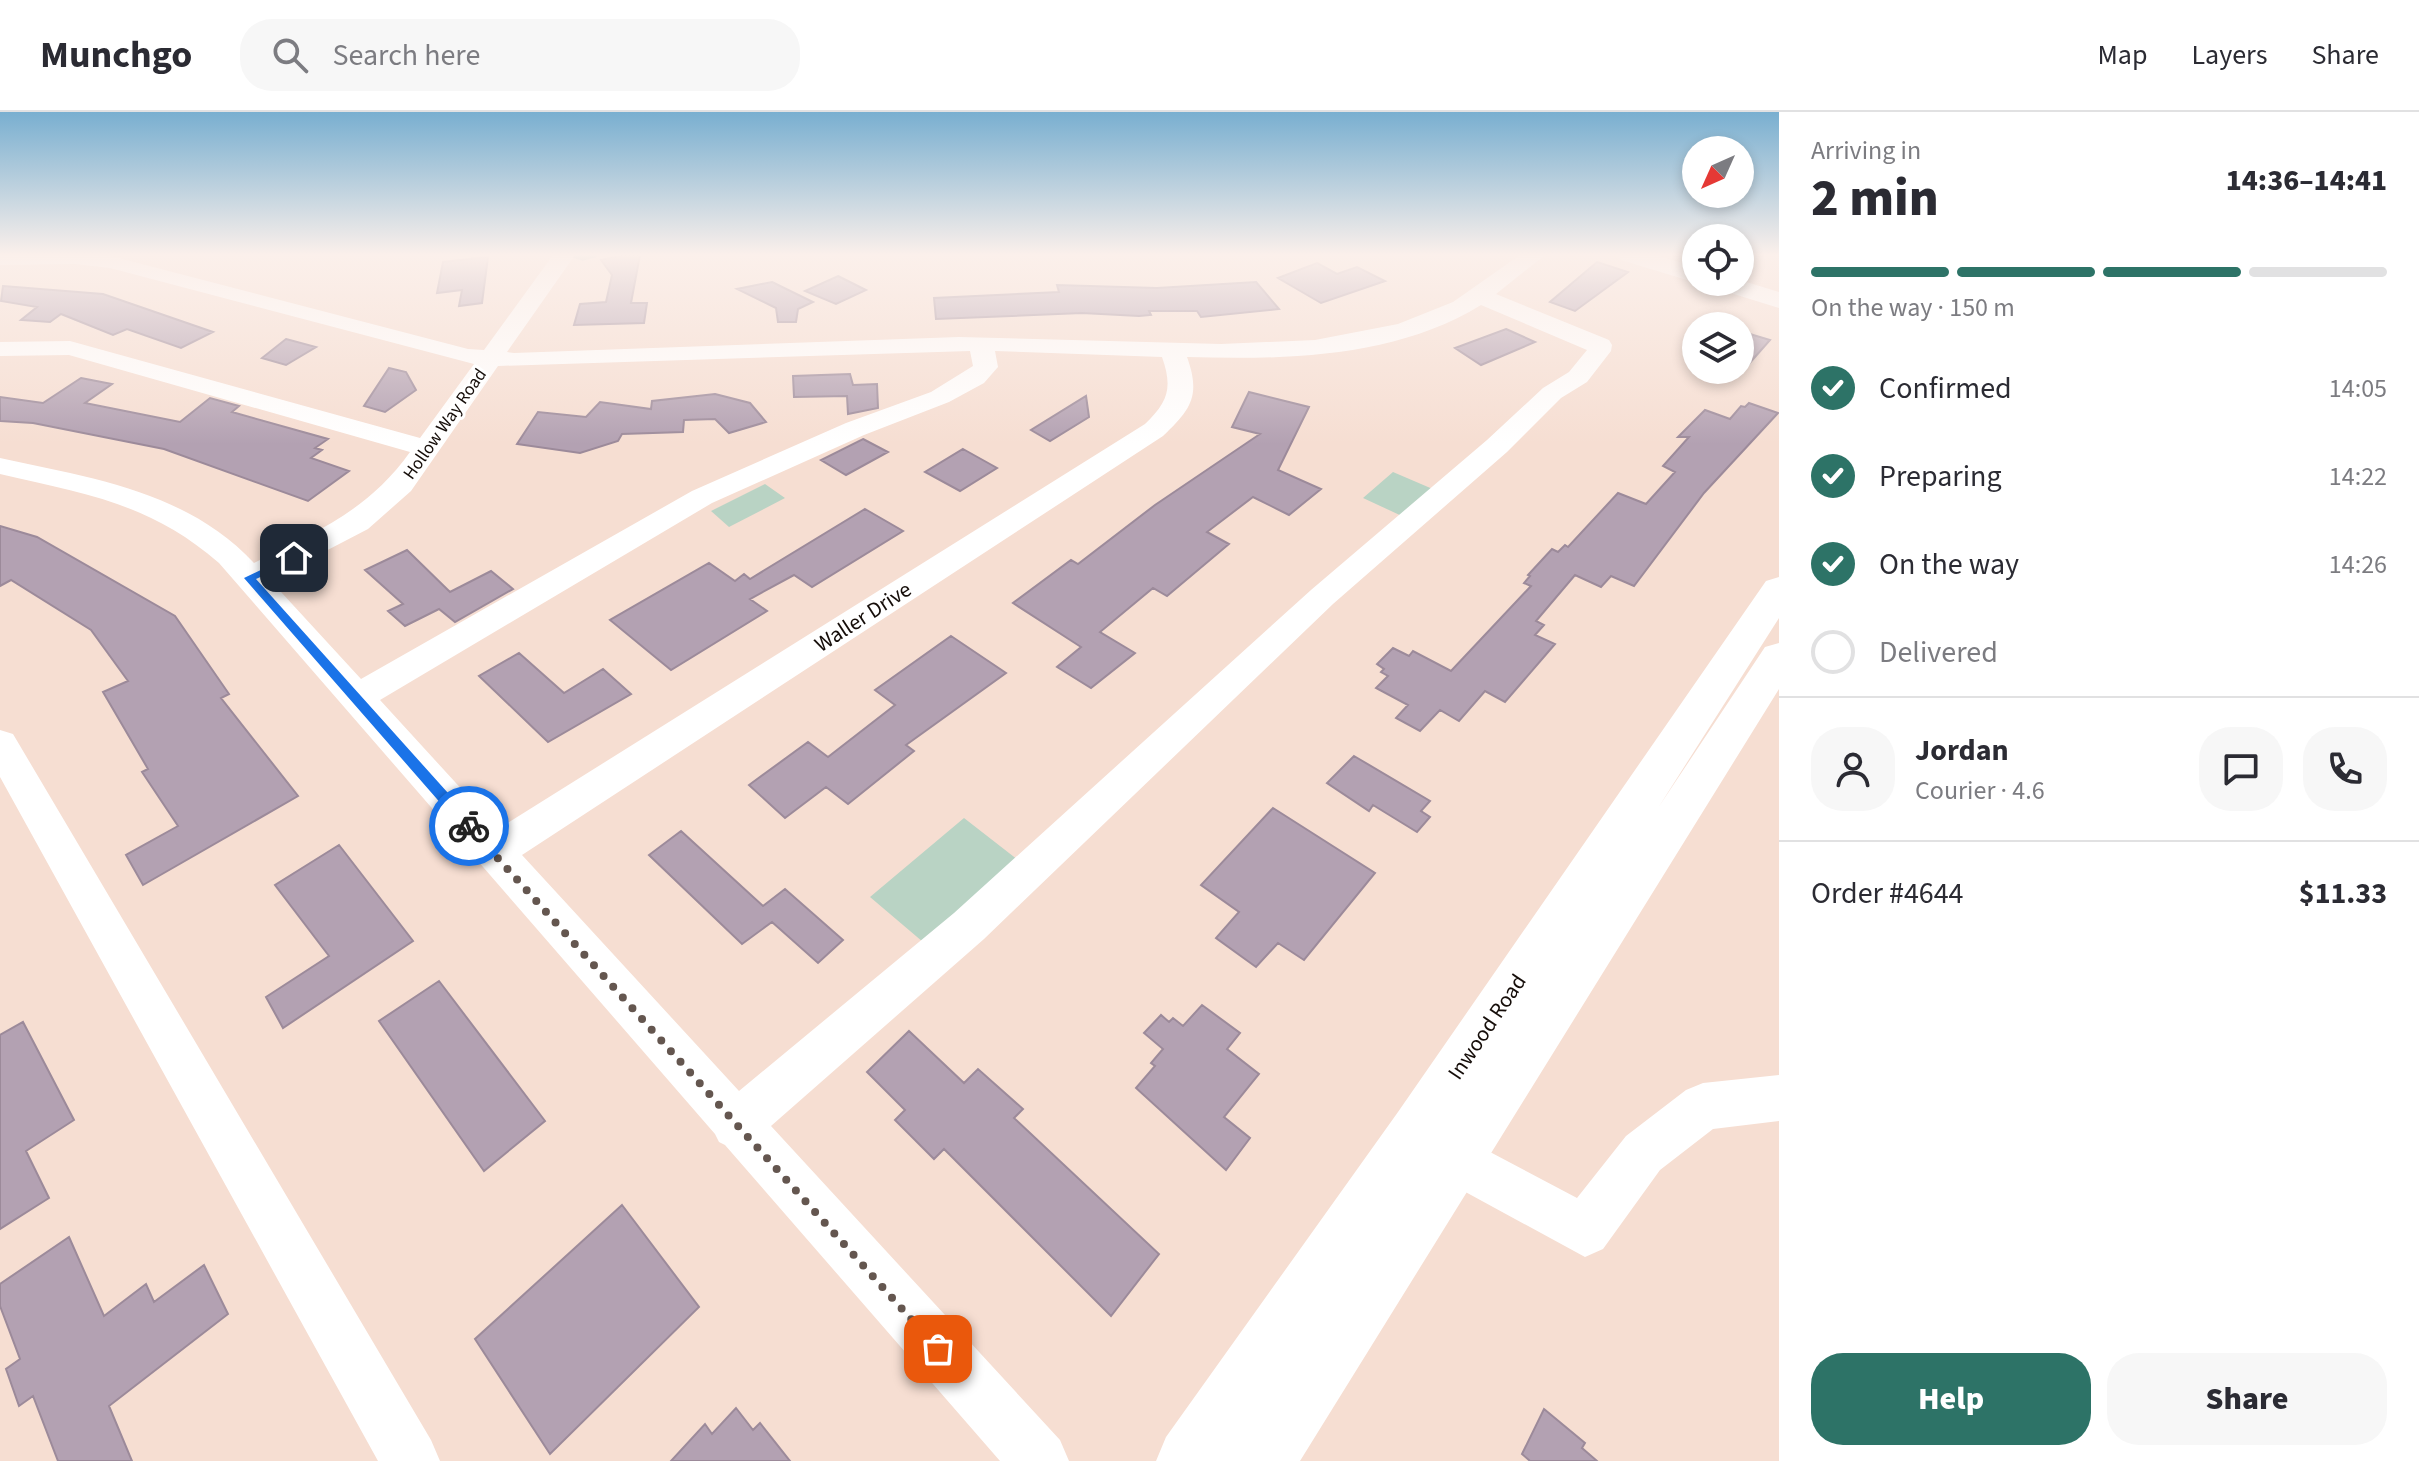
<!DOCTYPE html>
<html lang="en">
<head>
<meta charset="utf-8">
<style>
  :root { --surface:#fff; --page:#f7f7f7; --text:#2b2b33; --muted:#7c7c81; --line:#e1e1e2; --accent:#2d7367 }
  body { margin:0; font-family:"Source Sans 3",sans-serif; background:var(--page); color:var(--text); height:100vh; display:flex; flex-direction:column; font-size:30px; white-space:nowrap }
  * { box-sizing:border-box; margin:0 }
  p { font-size:26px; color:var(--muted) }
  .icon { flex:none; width:44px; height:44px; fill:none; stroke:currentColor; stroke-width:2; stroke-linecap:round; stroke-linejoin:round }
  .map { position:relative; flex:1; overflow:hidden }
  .sheet { display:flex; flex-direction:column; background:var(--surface); width:640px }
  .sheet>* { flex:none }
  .needle { width:52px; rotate:225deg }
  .tools { position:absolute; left:1682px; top:24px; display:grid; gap:16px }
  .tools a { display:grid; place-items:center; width:72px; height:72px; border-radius:50%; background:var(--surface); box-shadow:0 4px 12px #0003; font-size:40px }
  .pin { position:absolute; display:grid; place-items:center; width:68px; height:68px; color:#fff; margin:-34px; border-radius:16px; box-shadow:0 4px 12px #0006 }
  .courier { position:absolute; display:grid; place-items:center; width:80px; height:80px; margin:-40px; border:6px solid #1a73e8; border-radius:50%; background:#fff; color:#222; box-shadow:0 2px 10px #0007 }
  .overview em { font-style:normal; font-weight:800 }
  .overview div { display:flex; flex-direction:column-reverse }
  .overview { display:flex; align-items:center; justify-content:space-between; height:136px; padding:0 32px }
  h1 { font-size:52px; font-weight:800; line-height:60px }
  .bar { display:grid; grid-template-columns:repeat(4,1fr); gap:12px 8px; align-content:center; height:96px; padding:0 32px }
  .bar i { height:10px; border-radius:6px; background:var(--line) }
  .bar .active { background:var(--accent) }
  .bar p { grid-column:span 4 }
  .line { display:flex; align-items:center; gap:20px; padding:0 32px; border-top:2px solid var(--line) }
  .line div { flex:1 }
  .round { display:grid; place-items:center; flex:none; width:84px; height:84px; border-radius:32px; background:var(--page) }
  ol { padding:0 32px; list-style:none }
  li { display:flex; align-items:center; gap:24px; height:88px }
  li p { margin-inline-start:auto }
  li .icon { padding:8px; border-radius:50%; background:var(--accent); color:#fff; stroke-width:4 }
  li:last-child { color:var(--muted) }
  li i { width:44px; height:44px; border:4px solid var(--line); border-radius:50% }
  .primary-button { display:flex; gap:16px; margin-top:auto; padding:16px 32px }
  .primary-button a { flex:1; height:92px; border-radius:32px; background:var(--accent); color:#fff; font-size:32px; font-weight:800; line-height:92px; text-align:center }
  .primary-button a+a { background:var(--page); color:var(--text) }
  header { display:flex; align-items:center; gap:48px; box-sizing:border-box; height:112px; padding:0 40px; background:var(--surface); border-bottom:2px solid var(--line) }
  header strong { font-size:38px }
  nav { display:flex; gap:44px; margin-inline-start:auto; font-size:28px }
  .search { width:560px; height:72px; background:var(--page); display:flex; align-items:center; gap:20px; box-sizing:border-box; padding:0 28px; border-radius:32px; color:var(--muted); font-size:30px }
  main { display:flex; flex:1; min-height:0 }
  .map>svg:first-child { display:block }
  .green { fill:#b9d3c4 }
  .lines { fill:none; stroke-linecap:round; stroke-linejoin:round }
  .stream { stroke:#72a7ac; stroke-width:5 }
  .building { fill:#b3a1b2; stroke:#9c8a9a; stroke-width:2 }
  .minor { fill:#fff; fill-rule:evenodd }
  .major { fill:#fff; fill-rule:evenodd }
  .route { fill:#1a73e8 }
  .done { stroke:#64564f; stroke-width:8; stroke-dasharray:0 14.4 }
  .labels { text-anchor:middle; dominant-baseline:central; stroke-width:6; stroke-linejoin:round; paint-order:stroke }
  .far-street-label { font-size:18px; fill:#150d09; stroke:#fff }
  .street-label { font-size:22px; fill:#150d09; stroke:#fff }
</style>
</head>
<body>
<header>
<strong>Munchgo</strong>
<div class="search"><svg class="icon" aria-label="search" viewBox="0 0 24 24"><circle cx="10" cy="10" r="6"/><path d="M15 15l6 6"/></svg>Search here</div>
<nav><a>Map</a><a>Layers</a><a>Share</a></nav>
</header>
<main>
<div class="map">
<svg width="1779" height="1349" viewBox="0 0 1779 1349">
  <rect width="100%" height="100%" fill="#f6ded2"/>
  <path class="green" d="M1393,360L1435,378L1404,405L1363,386Z
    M765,372L785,386L729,415L711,399Z
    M964,706L1018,748L923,830L870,785Z"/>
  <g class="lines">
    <path class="stream" d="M573,143L583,146L595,143"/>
  </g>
  <path class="building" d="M625,143H640L631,191H647L644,211L574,213L580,192L606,190L612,163L601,148Z
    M488,145L482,191L459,194L462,178L437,181L443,150Z
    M1597,150L1628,160L1575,199L1550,190Z
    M1317,151L1337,162L1357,155L1385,169L1321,191L1278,166Z
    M838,164L866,178L836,192L805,179Z
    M772,170L813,190L798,197L796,210H778L776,196L737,177Z
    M1256,170L1279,197L1201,205L1197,199H1149L1151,203L1139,204L1082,201L936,207L934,186L1059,180L1057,173L1157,176Z
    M3,174L103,182L213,220L181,236L127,217L113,223L61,202L50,210L21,208L37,195L1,189Z
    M1506,217L1535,230L1481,253L1455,236Z
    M1740,219L1770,228L1740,262Z
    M286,227L316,235L286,253L262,246Z
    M389,256L406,260L416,278L385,300L364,294Z
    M850,262L853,273L877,272L878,296L848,302L847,284L794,285L793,264Z
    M81,266L112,272L85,291L180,310L210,286L239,294L232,300L328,327L315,336L322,338L311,346L349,359L308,389L164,337L33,311L0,309V285L43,291Z
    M1249,280L1309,295L1278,358L1321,377L1289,403L1253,385L1207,420L1229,432L1167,484L1153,476L1100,520L1135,541L1091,576L1057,555L1081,535L1013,491L1071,448L1078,452L1155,393L1260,322L1232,315Z
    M715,282L750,291L766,310L729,321L715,307L684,308L683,320L622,322L618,329L580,341L517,332L538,300L586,305L600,290L651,297L652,289Z
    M1086,284L1089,305L1050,329L1031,318Z
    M1749,291L1778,301L1704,381L1634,474L1611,464L1601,475L1575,463L1536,509L1544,513L1535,523L1555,532L1505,590L1485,579L1459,609L1440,598L1420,619L1396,606L1408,593L1376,576L1388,564L1381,560L1384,557L1377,552L1393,536L1409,544L1413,539L1451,559L1531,474L1524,471L1530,464L1528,463L1552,437L1558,440L1565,433L1568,435L1618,381L1646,392L1675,360L1663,354L1689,325H1678L1705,298L1730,307L1741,294L1745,295Z
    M863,327L888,340L846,363L821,348Z
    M963,337L997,356L960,379L925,360Z
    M865,397L903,419L812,475L794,463L750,487L767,499L671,558L610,508L709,451L735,469L744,462L750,467Z
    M0,414L37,425L175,504L229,582L221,586L298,684L143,773L126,743L178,714L142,660L148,657L103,580L128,569L91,518L11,468L0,474Z
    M407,438L450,480L491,459L513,477L455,510L439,497L405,514L388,499L403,492L365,458Z
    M951,524L1006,561L906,633L914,639L848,692L826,675L785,706L749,673L808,630L828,645L895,593L875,578Z
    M519,541L564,581L603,557L631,582L548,630L479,564Z
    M1354,644L1430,689L1421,699L1430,705L1417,720L1373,693L1369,699L1327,671Z
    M1273,696L1375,761L1304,848L1278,831L1256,855L1216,826L1239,800L1201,773Z
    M681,719L763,794L785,777L843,828L818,851L772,810L742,832L649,743Z
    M339,733L413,829L283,916L266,885L329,844L275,773Z
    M439,869L545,1009L484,1059L379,909Z
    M1202,893L1240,921L1227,937L1259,962L1224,1005L1250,1026L1226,1058L1136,976L1155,954L1151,951L1163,937L1144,921L1161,903L1169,910L1173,906L1183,914Z
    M23,910L74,1008L26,1039L49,1086L0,1117V923Z
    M909,919L964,971L978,957L1023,997L1014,1006L1159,1142L1111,1204L944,1037L934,1047L895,1008L905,998L867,960Z
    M622,1093L699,1195L550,1342L475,1227Z
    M69,1125L104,1204L146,1172L154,1190L204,1153L228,1202L109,1294L132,1349H58L33,1284L19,1294L6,1257L20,1247L0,1194V1172Z
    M736,1296L753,1318L760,1311L790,1349H671L705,1312L712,1322Z
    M1544,1297L1585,1331L1582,1336L1597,1349H1530L1522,1342Z"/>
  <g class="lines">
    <path class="minor" d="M0,143L111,144L468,237L484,238L553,143H575L507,240L514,241L959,225L1221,232L1315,228L1398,212L1453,190L1520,143H1545L1496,182L1609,228L1612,233L1611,239L1587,270L1561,286L1507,340L1333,492L984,827L771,1014L1060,1328L1069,1349H1000L725,1033L719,1030L715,1022L219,451C150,391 86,382 0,362V346C91,366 187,379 254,451C317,419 367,400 410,340L69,243L0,244V230L70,229L420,326L474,252L110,156L75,152L0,153ZM1481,193L1587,238L1569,260L1543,276L1487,328L1311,478L954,801L739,979L522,743L1163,324C1191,297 1201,284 1187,245C1285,248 1395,246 1481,193ZM970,239L973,254L931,280L846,311L692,379L361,567L270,468L368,417L411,379L498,254ZM995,239L1162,245C1173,276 1168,290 1145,312L498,717L380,588L712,391L864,323L949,290L984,271L998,255Z
      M0,618L13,622L431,1328L440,1349H378L0,665Z
      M1779,963V1009L1713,1017L1660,1058L1603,1137L1585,1145L1438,1065L1431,1047L1438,1029L1456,1022L1577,1086L1626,1024L1686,978L1703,971Z"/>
    <path class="major" d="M1618,143H1656L1696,155V170H1699L1687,168L1621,148Z
      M1740,168L1779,180V196L1711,175L1707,170Z
      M1779,465V506L1658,696L1765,535L1779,531V577L1300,1349H1156L1166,1325L1398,1000L1766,469Z"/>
  </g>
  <linearGradient id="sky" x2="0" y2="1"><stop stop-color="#79afd0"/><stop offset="0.43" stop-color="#fbf0eb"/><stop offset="1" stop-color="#fbf0eb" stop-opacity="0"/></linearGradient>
  <rect width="1779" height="332" fill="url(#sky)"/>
  <path class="route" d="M294,442L298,443V448L256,467L474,710V718H464L244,466Z"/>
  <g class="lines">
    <path class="done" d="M469,714L938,1237"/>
  </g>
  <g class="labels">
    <g class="far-street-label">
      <text transform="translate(445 312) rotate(-55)">Hollow Way Road</text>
    </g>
    <g class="street-label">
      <text transform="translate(863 505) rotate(-33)">Waller Drive</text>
      <text transform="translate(1487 915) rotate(-56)">Inwood Road</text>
    </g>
  </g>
</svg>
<div class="tools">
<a><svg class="needle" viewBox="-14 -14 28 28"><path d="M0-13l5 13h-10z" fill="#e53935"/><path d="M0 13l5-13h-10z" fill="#7c7c81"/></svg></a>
<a><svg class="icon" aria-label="locate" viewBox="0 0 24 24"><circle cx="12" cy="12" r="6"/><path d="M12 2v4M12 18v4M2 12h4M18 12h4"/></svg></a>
<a><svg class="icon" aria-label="layers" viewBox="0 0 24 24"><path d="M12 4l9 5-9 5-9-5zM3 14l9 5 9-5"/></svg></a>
</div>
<div class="pin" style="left:938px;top:1237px;background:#ea580c"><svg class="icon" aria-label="bag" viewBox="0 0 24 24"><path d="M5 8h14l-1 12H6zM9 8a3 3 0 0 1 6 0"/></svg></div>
<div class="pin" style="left:294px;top:446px;background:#1f2937"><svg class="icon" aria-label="home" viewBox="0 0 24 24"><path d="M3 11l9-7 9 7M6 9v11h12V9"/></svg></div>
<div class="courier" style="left:469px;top:714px"><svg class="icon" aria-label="bike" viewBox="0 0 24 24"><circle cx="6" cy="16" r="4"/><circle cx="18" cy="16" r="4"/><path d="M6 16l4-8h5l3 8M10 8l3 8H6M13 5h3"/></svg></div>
</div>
<section class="sheet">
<div class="overview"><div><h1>2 min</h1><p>Arriving in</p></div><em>14:36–14:41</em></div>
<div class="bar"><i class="active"></i><i class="active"></i><i class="active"></i><i></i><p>On the way · 150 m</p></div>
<ol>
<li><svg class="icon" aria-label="check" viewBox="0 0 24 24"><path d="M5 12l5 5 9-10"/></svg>Confirmed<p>14:05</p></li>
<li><svg class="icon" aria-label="check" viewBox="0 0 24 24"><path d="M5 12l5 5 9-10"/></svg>Preparing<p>14:22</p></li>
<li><svg class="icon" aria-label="check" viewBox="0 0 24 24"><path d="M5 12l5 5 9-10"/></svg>On the way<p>14:26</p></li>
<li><i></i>Delivered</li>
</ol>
<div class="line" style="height:144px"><a class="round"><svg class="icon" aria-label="person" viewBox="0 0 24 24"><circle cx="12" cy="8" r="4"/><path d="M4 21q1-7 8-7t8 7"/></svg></a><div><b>Jordan</b><p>Courier · 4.6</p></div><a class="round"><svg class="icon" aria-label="chat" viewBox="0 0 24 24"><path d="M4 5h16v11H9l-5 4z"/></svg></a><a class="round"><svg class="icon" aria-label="phone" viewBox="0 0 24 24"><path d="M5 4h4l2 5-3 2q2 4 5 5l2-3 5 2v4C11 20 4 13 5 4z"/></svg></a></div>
<div class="line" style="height:104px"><div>Order #4644</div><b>$11.33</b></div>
<div class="primary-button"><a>Help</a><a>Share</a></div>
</section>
</main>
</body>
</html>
